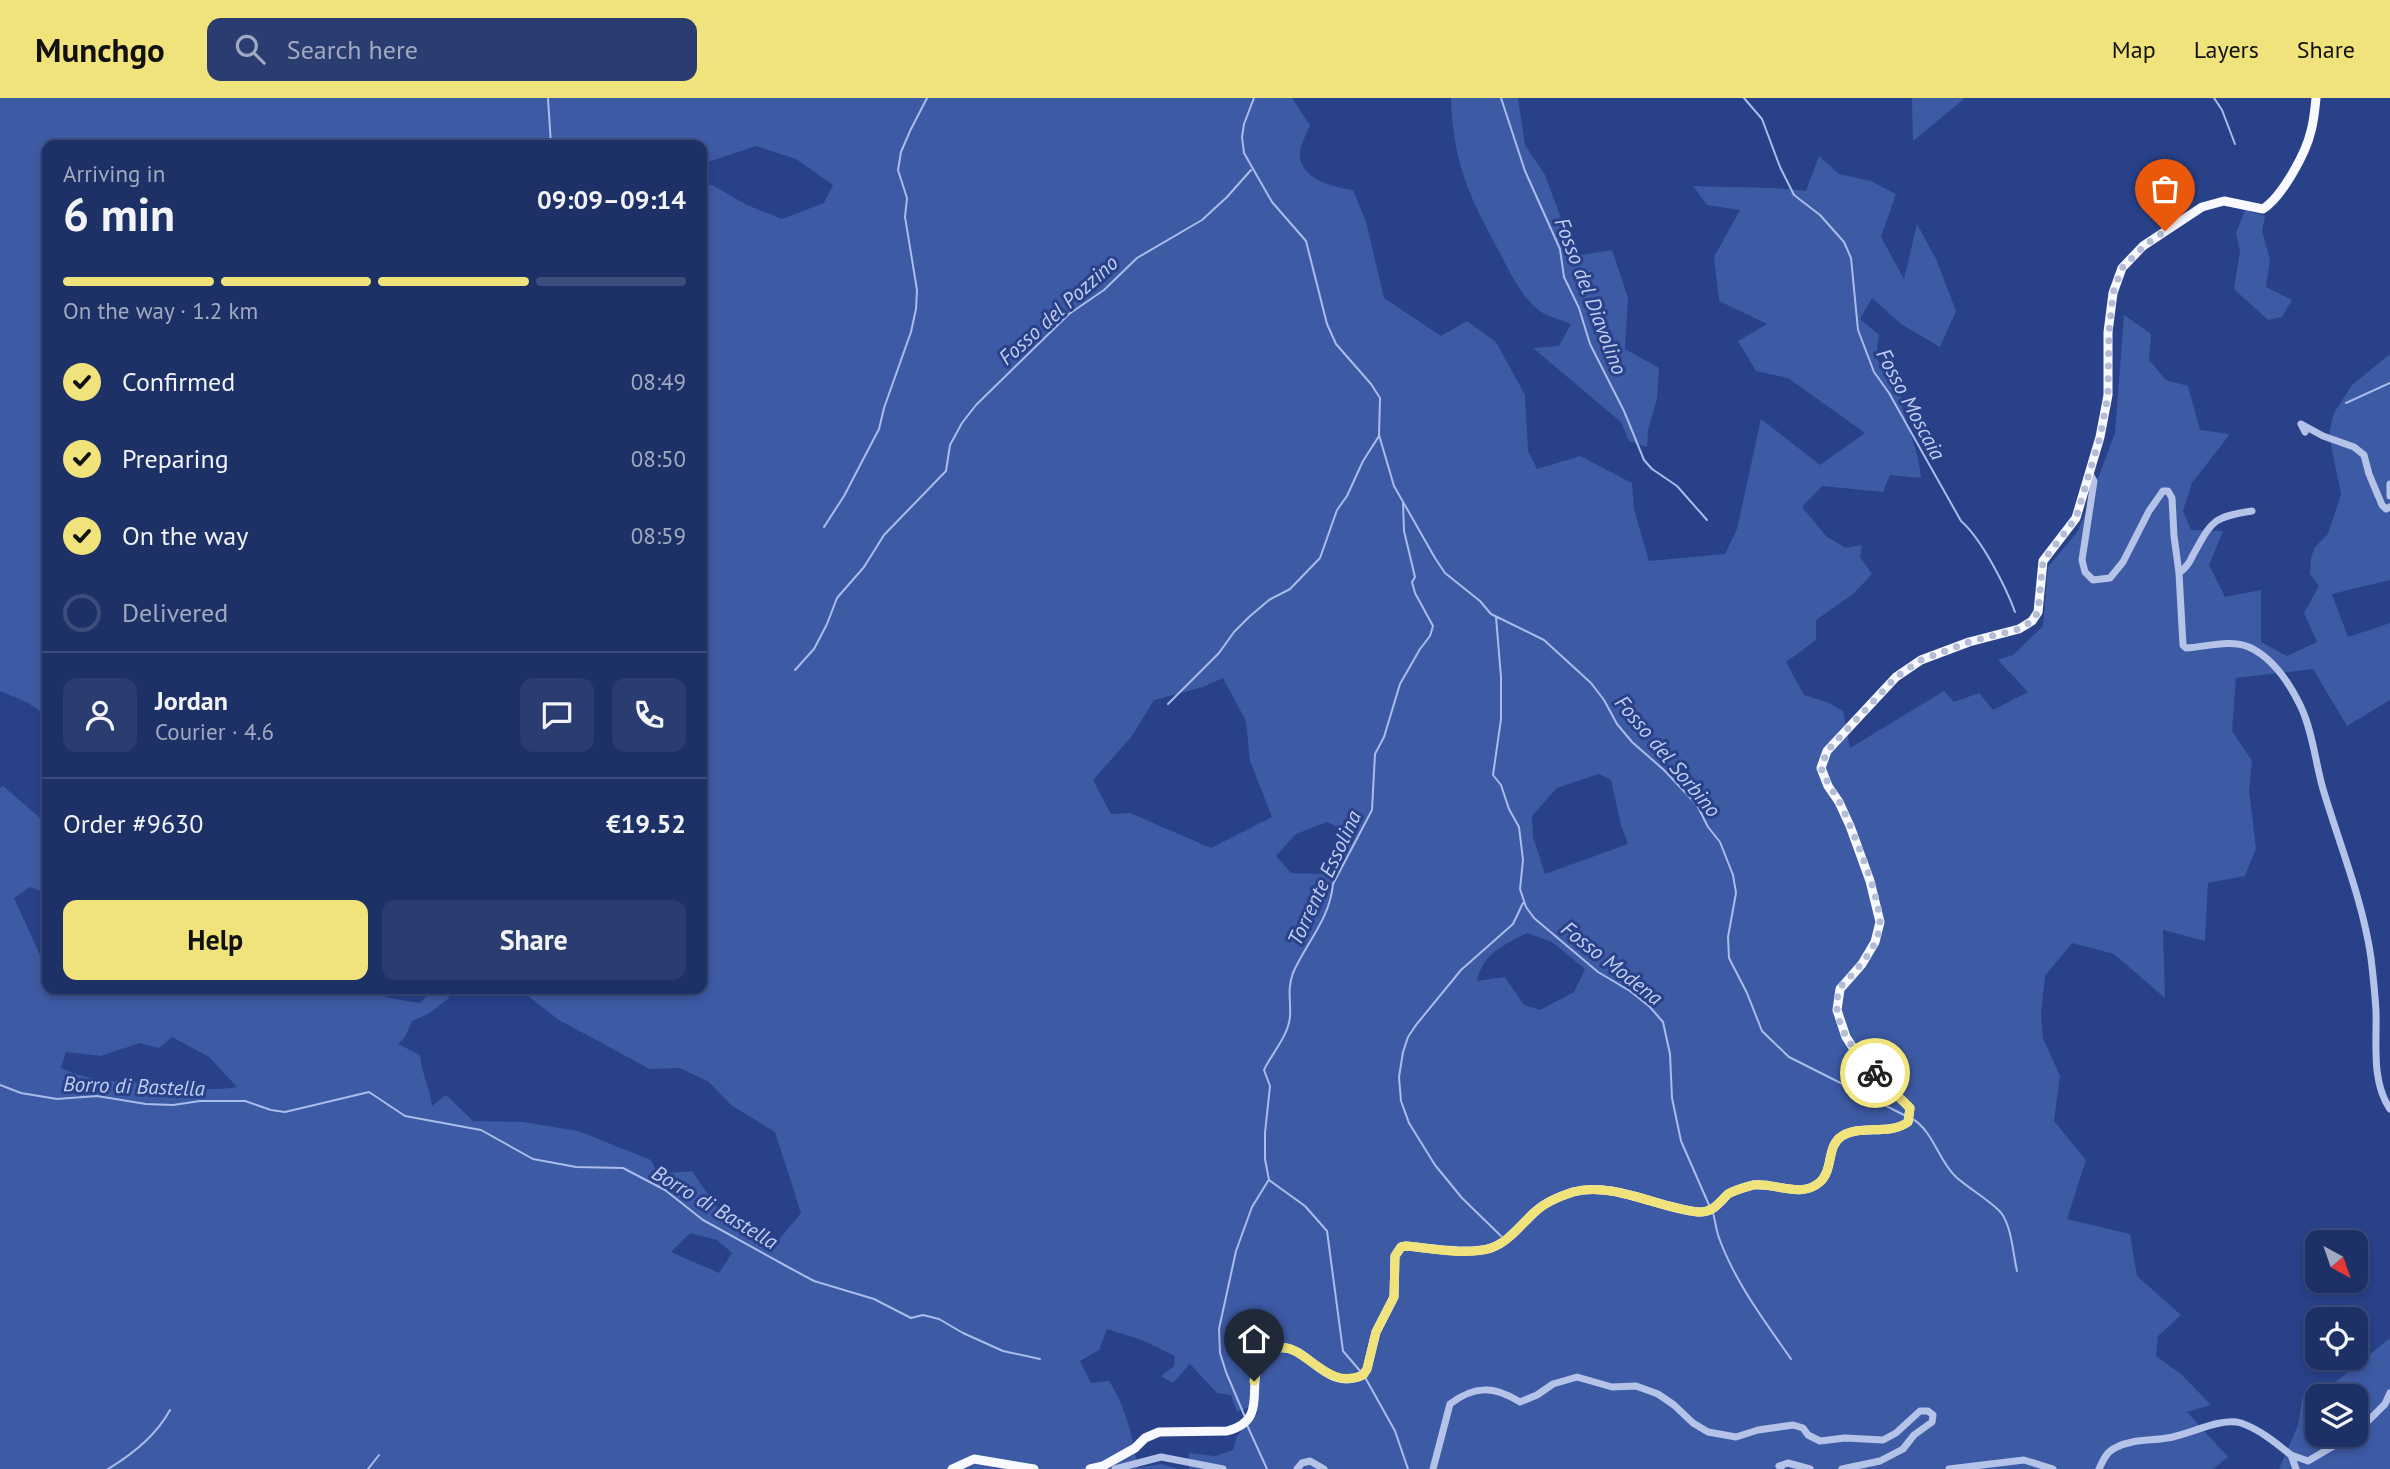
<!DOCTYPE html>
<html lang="en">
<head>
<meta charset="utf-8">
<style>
  :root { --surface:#1e3167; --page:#2b3d70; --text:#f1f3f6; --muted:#a1a9c0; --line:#3c4c7b; --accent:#f1e37b }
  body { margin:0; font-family:"PT Sans",sans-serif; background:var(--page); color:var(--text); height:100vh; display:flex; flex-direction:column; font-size:26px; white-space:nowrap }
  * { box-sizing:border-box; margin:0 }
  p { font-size:23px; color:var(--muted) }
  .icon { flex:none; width:38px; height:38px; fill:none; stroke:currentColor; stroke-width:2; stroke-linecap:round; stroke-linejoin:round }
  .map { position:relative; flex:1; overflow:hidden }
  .sheet { position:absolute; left:42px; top:42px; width:665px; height:854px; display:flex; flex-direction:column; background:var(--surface); border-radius:14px; box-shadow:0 4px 10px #0003,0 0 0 2px var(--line) }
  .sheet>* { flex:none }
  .needle { width:46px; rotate:140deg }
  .controls { position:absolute; left:2305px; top:1132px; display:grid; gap:14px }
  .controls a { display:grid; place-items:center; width:63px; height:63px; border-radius:14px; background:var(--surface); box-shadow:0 4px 10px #0003,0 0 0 2px var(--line); font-size:35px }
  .pin { position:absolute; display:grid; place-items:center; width:60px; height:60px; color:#fff; margin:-72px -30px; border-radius:50% 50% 50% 0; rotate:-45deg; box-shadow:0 0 7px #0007 }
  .pin .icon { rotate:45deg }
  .courier { position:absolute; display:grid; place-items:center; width:70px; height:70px; margin:-35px; border:5px solid #f1e37b; border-radius:50%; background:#fff; color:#222; box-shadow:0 2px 9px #0007 }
  .summary em { font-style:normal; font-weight:600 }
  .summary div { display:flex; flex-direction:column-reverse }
  .summary { display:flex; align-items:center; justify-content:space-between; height:119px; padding:0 21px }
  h1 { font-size:46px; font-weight:600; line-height:52px }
  .bar { display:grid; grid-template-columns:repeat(4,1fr); gap:10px 7px; align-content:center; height:84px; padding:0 21px }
  .bar i { height:9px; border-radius:5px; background:var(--line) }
  .bar .active { background:var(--accent) }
  .bar p { grid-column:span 4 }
  .line { display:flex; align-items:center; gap:18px; padding:0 21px; border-top:2px solid var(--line) }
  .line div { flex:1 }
  .round { display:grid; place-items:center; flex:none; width:74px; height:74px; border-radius:14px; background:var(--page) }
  ol { padding:0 21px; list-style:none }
  li { display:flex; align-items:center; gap:21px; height:77px }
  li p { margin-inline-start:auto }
  li .icon { padding:7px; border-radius:50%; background:var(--accent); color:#111; stroke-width:4 }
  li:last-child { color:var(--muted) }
  li i { width:38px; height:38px; border:4px solid var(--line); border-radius:50% }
  .cta { display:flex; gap:14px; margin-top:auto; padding:14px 21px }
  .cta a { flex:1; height:80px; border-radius:14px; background:var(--accent); color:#111; font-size:28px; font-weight:600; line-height:80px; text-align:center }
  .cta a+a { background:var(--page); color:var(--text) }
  header { display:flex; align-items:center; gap:42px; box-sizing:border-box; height:98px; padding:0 35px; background:var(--accent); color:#111 }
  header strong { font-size:33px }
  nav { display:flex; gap:38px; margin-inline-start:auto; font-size:24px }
  .search { width:490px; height:63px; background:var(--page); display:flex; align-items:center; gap:18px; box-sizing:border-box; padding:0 24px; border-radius:14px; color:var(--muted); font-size:26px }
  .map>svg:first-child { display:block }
  .green { fill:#3d5aa5; fill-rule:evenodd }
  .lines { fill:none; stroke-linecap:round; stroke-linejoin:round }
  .stream { stroke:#aabce9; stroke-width:2 }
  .minor { stroke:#b5c3e9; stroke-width:7 }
  .major { stroke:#f8f9fe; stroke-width:9 }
  .done { stroke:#b4bcd6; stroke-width:7; stroke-dasharray:0 12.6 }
  .route { stroke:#f1e37b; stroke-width:9 }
  .labels { text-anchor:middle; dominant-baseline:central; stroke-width:6; stroke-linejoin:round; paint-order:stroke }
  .water-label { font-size:21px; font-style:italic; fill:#c1cef0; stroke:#284189 }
</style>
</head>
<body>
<header>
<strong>Munchgo</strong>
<div class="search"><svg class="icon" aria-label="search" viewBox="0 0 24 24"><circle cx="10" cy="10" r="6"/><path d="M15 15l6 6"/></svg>Search here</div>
<nav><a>Map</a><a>Layers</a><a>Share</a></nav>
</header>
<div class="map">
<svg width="2390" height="1371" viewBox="0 0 2390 1371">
  <rect width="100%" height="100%" fill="#284189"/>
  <path class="green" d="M0,0H1292L1310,27C1307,35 1301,45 1300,53C1297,81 1333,89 1353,92L1366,124L1384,200L1441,238L1467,223L1496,244L1525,297L1528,353L1537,371L1580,358L1632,385L1634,411L1649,463L1725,456L1737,431L1761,321L1820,367L1865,335L1788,280L1756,273L1738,243L1767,226L1719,203L1714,159L1740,112L1707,107L1693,88C1731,90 1768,88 1806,93L1819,58L1839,76L1871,83L1896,96L1881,139L1904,181L1917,126L1936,161L1956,213L1940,249L1901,226L1872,200L1860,221L1879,237L1876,260L1884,272L1902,279C1902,288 1900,299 1902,307C1908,332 1919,354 1921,380L1890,377L1883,394L1822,388L1802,409L1827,439L1846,450L1862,447L1860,459L1872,476L1853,496L1816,522V542L1786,564L1804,597L1829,605L1843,613L1850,650L1944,593L1954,604L1979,595L1993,612L2028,594L1998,562L2013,557L2043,528L2048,469L2078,433L2115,335L2124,217L2151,236L2149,262L2166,282L2188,288L2200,332L2230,336L2192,385L2183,413L2191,432L2223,433L2209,467L2225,499L2261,492V544L2287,558L2317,544L2304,515L2319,488L2310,476L2311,460L2315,449L2328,436L2341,396L2331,347L2330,331L2334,315L2352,287L2390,256V482L2332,496L2348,539L2390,525V602L2347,628L2313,571L2236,580L2232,633L2252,663L2249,693L2256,750L2245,778L2208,785L2205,843L2163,832L2165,900L2114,856L2072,845L2045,878L2041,916L2043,940L2060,978L2054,1023L2086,1062L2067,1121L2130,1136L2137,1178L2181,1217L2158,1238L2156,1258L2181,1276L2211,1307L2187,1314L2228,1359L2213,1371H1189V1355L1215,1358L1233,1352L1237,1338L1259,1314L1249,1309L1237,1314L1231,1297L1217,1295L1190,1266L1173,1285L1161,1278L1174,1268L1175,1258L1142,1242L1107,1231L1099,1252L1080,1263L1091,1285L1109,1283C1127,1311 1132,1338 1138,1370L1161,1366L1179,1371H0V690L3,688L47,726V795L30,789L14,800L41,859H47V891H124L135,898L143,891H175L181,893L182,891H357L394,901L420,905L434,891H447L449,900L428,916L412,923L405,939L398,946L420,957C422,978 430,989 432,1008L446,997L473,1023L523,1024L578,1033L651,1062L658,1076L692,1073L718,1111L777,1144L801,1115L775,1034L731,1007L709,984L680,970L650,971L559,922L519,891H702V87H712L747,107L782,121L824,105L833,87L796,61L756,48L702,66V47H47V622C38,606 16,600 0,593ZM1223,580L1246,623L1250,663L1272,719L1211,750L1130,715L1111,716L1093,682L1132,638L1154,602L1203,589ZM1599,676L1611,682L1621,727L1628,746L1545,776L1533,739L1532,718L1557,690ZM1327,724L1343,732L1324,776L1291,775L1276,758L1296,736ZM1527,835L1552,844L1585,871L1574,894L1540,912L1524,907L1505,879L1477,883C1483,855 1504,847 1527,835ZM172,939L209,959L237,989C209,994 184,988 156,986C123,983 91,985 61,970L66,954L101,958L140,945L159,950ZM690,1135L717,1142L732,1155L719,1175L671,1154Z
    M1451,0H1518L1525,47L1545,77L1575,158L1612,152L1628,200L1625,251L1659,270L1657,300L1648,333L1647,349L1629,343L1621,324L1533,250L1559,248L1571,226C1562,222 1550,219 1541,214C1523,201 1511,177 1501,157C1470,100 1453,66 1451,0Z
    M1912,0H1965L1913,43Z
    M2245,112L2265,118L2262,133L2270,162L2266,189L2292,202L2282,219L2268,222L2234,191L2240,153L2236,135Z
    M2390,1240V1371H2279L2298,1327L2303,1296L2326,1292ZM2317,1298H2356V1337H2317Z"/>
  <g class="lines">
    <path class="stream" d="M548,0L551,47
      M1254,0L1244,26L1242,39L1244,55L1272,104L1306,143L1327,226L1336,246L1371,286L1380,300L1379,337L1394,388L1435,460L1445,475L1480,503L1491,516L1544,542L1591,585L1604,602L1617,626L1632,644L1664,672L1697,707L1708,729L1720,744L1733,777L1736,795L1728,839L1729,860L1747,895L1762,933L1789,959L1906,1018
      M1501,0L1525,73L1560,151L1564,179L1579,210L1590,246L1624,313L1644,362L1652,371L1677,388L1707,422
      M1744,0L1762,21L1780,69L1794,97L1820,117L1844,144L1851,160L1858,232L1874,274L1889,295L1961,423C1981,440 2006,489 2015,514
      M2214,0L2222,12L2235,46
      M2346,305L2390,285
      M824,429L844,398L879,331L884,310L911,234L916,211L917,192L905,119L907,100L898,72L901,54L910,33L927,0
      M1496,519L1501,579V621L1493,677L1501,687L1509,711L1519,729L1523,762L1520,791L1526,809L1534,820L1598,874L1630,893L1650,909L1663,924L1670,956L1672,1000L1681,1043L1709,1107
      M795,572L814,551L827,526L837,500L864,469L884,437L946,373L950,347L962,325L976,307L1069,216L1104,192L1137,160L1202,122L1227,99L1251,72
      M1168,606L1219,555L1234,534L1249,519L1269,502L1290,491L1320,460L1337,412L1347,398L1363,363L1379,338
      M0,987L21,995L57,1001L97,998L146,1006L173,1007L200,1003H245L271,1012L285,1014L369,994L405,1018L481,1032L533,1061L576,1069L623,1070L665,1092L703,1122L788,1169L814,1183L874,1201L911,1220L923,1217L939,1221L963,1235L1003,1253L1040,1261
      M1911,1020C1933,1032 1938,1062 1956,1079C1968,1090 1994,1105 2002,1116C2012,1131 2013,1156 2017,1173
      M1713,1115C1715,1122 1716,1130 1718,1137C1734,1183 1764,1222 1791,1261
      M1501,1138L1462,1100L1435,1067L1409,1025L1401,1003L1399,979L1403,954L1408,939L1416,927L1461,872L1513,826L1523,805
      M1361,1274L1343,1253L1327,1133L1305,1108L1269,1082L1265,1061V1035L1270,988L1264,972C1272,955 1289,937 1290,918C1291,902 1287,891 1293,875C1306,845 1330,821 1333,786L1372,712L1375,656L1384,639L1400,586L1420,551L1430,538L1433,528L1415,495L1412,484L1415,479L1404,433L1403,405
      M1366,1281L1395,1333L1408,1371
      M1245,1319L1226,1274L1220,1255L1219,1231L1236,1153L1252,1109L1268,1083
      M1247,1327L1267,1371
      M108,1371C133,1356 156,1338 170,1312
      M368,1371L379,1357"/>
    <path class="minor" d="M2305,334L2301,326L2323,338L2354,349L2364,357L2369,376L2382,407L2386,411L2390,409
      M2090,376L2094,383L2082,462L2085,474L2093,482L2110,480L2123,464L2149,413L2163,393H2168L2172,400L2174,438L2179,475L2183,547L2186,550C2206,549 2230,541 2249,549C2273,560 2290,586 2301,609C2313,635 2315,663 2323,691C2339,745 2363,803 2371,860C2373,877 2375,895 2376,913C2377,945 2371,983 2390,1011
      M2390,386V398
      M2179,475C2186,470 2190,464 2193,457C2212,423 2212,419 2252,413
      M2356,1335L2385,1306L2390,1295
      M1115,1371L1161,1359L1223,1371
      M1297,1371L1302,1365L1310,1363L1324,1371
      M1433,1371L1450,1306C1475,1287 1494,1288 1520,1304L1537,1297L1553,1286L1577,1279L1612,1289L1636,1288L1658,1296L1674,1307L1693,1325L1708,1334L1736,1339L1758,1332L1793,1327L1803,1330L1808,1337L1820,1343L1845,1340L1883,1342L1896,1335L1920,1313H1928L1933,1317L1932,1324L1914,1337L1903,1351L1880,1363L1842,1371
      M1781,1371L1779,1368L1788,1365L1810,1371
      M1949,1371L2024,1362L2053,1371
      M2099,1371C2103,1363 2106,1354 2115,1350C2131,1341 2150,1343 2167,1340C2189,1337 2220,1319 2241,1325C2259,1331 2276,1345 2291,1357
      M2296,1371L2291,1357L2308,1363L2352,1337"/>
    <path class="major" d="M952,1371L974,1361L1034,1371
      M1090,1371L1103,1368L1135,1350L1145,1340L1159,1334L1227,1333C1276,1321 1237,1275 1270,1254C1271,1253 1278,1250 1279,1250C1308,1246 1325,1295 1363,1277L1367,1271L1376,1234L1394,1199L1395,1158L1401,1149L1406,1148C1429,1150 1469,1157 1491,1150C1509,1144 1522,1125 1536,1113C1545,1104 1561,1098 1573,1094C1612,1083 1658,1110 1698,1114C1713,1115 1719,1105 1728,1096C1734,1092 1746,1089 1753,1087C1774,1084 1801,1101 1820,1084C1834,1071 1826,1048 1842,1038C1862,1026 1889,1038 1908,1024L1910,1010L1861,962L1846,939L1837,912L1840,891L1862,866L1875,844L1880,824L1870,783L1850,728L1839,704L1828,688L1821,670L1827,653L1896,579L1921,562L1969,544L2019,531L2032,523L2038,514L2043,463L2076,420L2100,339L2108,297V234L2113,195L2122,170L2143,148L2202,109L2224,103L2263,111C2282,99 2306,55 2311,33C2314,22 2315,11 2316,0"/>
  </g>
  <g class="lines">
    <path class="done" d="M1875,975C1856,957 1827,920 1840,891C1841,887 1847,882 1850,879C1863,864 1880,845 1880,824C1879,796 1853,733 1841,707C1834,693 1827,686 1821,670L1827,653L1896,579L1921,562L1969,544L2019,531L2032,523L2038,514L2043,463L2076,420L2100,339L2108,297L2109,234L2113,195L2122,170L2144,148L2165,133"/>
    <path class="route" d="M1254,1283C1258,1265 1272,1241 1295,1253C1317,1265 1335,1290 1363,1277L1367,1271L1376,1234L1394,1199L1395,1158L1401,1149L1406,1148C1431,1150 1467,1158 1491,1150C1509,1144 1522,1125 1536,1113C1546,1104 1560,1098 1573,1094C1612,1083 1658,1110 1698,1114C1713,1115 1718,1105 1728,1096C1734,1092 1746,1089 1753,1087C1774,1084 1801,1101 1820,1084C1834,1071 1826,1048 1842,1038C1861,1026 1889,1038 1908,1024L1910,1010L1875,975"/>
  </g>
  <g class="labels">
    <g class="water-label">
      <text transform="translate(1591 198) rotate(69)">Fosso del Diavolino</text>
      <text transform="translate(1058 212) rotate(-42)">Fosso del Pozzino</text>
      <text transform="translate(1911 306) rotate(62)">Fosso Moscaia</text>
      <text transform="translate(1668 658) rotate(50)">Fosso del Sorbino</text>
      <text transform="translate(1324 780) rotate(-65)">Torrente Essolina</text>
      <text transform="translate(1612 865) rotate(38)">Fosso Modena</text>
      <text transform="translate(134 988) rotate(2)">Borro di Bastella</text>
      <text transform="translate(715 1109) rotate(31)">Borro di Bastella</text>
    </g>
  </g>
</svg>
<div class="controls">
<a><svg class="needle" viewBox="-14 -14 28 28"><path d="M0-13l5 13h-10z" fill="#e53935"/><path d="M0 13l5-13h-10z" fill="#a1a9c0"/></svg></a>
<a><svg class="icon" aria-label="locate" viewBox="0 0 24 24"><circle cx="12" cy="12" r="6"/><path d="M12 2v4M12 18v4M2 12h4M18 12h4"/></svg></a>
<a><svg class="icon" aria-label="layers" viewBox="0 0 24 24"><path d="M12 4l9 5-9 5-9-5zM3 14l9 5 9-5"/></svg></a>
</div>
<div class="pin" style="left:2165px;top:133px;background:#ea580c"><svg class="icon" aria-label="bag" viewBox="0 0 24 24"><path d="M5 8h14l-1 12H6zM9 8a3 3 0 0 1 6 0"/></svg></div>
<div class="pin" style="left:1254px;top:1283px;background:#1f2937"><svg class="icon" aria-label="home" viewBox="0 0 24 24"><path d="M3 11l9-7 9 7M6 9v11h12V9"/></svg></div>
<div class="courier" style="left:1875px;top:975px"><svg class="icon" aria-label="bike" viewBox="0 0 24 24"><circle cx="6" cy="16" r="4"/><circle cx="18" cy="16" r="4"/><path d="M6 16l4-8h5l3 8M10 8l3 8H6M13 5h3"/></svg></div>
<section class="sheet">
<div class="summary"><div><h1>6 min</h1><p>Arriving in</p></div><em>09:09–09:14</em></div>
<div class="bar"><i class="active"></i><i class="active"></i><i class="active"></i><i></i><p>On the way · 1.2 km</p></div>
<ol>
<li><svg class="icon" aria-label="check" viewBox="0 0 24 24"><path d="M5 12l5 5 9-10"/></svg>Confirmed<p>08:49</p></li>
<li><svg class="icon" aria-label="check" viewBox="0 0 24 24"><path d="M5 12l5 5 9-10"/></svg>Preparing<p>08:50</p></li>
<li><svg class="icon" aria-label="check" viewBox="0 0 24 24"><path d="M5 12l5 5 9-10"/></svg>On the way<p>08:59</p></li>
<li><i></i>Delivered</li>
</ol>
<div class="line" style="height:126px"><a class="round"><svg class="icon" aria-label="person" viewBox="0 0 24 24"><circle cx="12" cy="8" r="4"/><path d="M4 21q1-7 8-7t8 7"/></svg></a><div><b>Jordan</b><p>Courier · 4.6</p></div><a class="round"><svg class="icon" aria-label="chat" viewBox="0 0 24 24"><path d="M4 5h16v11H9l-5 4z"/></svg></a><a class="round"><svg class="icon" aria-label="phone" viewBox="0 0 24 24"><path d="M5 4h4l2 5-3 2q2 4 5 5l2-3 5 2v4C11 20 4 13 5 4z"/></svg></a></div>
<div class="line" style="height:91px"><div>Order #9630</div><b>€19.52</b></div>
<div class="cta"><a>Help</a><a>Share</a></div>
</section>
</div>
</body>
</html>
